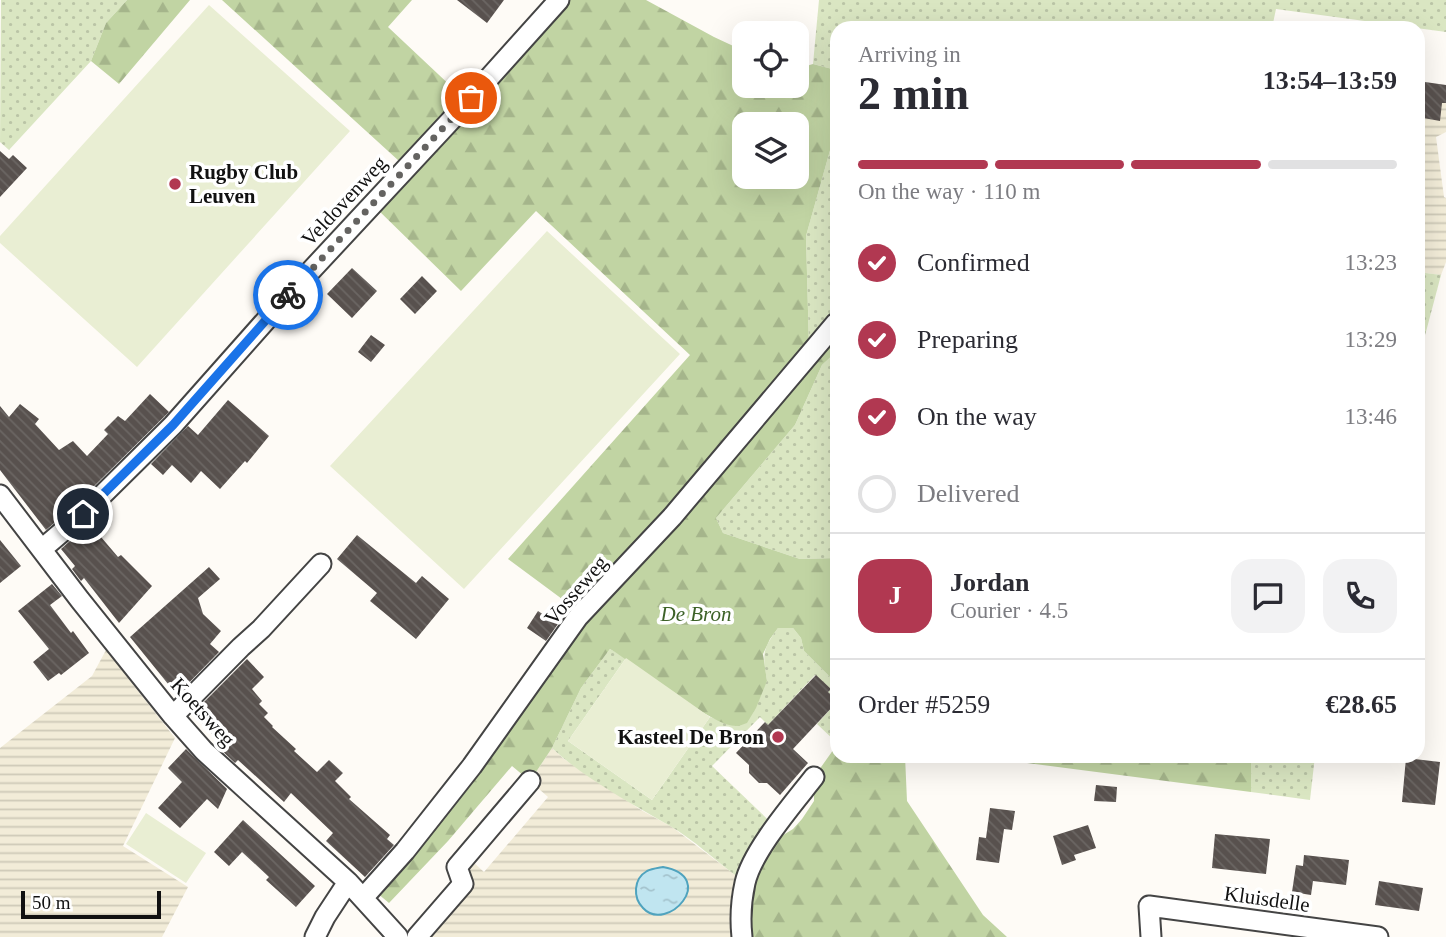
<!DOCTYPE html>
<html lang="en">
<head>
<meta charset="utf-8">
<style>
  :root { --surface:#fff; --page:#f2f2f3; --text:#2b2b33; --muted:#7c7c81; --line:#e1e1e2; --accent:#b13851 }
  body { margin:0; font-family:Georgia,serif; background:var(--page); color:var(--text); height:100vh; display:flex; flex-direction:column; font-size:26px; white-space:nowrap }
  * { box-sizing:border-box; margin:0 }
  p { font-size:23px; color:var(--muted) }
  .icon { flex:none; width:38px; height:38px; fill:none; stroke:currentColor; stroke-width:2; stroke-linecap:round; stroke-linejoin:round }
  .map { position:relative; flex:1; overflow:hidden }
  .sheet { position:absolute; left:830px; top:21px; width:595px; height:742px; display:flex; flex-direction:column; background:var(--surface); border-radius:21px; box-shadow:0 7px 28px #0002 }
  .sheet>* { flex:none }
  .controls { position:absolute; left:732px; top:21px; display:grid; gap:14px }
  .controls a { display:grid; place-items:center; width:77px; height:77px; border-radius:14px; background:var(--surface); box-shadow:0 7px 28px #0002; font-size:35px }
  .scale { position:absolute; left:21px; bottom:18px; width:140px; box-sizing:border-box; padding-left:7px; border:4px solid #111; border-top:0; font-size:19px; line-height:24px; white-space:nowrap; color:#111; -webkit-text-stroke:5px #fff; paint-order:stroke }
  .pin { position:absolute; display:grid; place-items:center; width:60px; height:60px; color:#fff; margin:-30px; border:4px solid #fff; border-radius:50%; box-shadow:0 2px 7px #0007 }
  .courier { position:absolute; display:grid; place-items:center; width:70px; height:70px; margin:-35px; border:5px solid #1a73e8; border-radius:50%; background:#fff; color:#222; box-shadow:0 2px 9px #0007 }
  .overview em { font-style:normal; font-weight:600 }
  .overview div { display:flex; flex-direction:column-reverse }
  .overview { display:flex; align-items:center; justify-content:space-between; height:119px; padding:0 28px }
  h1 { font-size:46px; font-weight:600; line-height:52px }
  .bar { display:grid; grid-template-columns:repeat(4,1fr); gap:10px 7px; align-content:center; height:84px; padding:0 28px }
  .bar i { height:9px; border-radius:5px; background:var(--line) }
  .bar .active { background:var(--accent) }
  .bar p { grid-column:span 4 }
  .line { display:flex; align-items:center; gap:18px; padding:0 28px; border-top:2px solid var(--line) }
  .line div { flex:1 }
  .round { display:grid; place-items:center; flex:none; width:74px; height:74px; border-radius:21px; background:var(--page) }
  ol { padding:0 28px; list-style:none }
  li { display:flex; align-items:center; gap:21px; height:77px }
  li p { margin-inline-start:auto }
  li .icon { padding:7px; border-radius:50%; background:var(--accent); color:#fff; stroke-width:4 }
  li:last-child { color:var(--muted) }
  li i { width:38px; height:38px; border:4px solid var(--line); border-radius:50% }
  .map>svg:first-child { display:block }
  .farmland { fill:url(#farmland-rules) }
  .grass { fill:url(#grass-dots) }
  .forest { fill:url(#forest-firs); fill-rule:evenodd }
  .pitch { fill:#e9eed3 }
  .water { fill:url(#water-ripples); stroke:#4fa3be; stroke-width:2 }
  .building { fill:url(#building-back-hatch) }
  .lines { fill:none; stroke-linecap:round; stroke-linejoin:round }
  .minor-casing { stroke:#444; stroke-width:23 }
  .minor { stroke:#fff; stroke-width:19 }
  .done { stroke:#646361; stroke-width:7; stroke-dasharray:0 12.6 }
  .route { stroke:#1a73e8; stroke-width:9 }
  .poi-dot { fill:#b13851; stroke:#fff; stroke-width:2.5 }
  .labels { text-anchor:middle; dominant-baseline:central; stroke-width:7; stroke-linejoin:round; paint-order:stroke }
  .poi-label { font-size:21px; font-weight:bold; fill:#111; stroke:#fff; text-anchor:start }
  .street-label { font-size:21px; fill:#111; stroke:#fff }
  .park-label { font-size:21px; font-style:italic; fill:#3d6228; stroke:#fff }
</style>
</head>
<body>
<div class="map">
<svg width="1446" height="937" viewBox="0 0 1446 937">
  <defs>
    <pattern id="farmland-rules" width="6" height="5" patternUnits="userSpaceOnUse" patternTransform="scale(1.75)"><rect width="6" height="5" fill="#f2ecd8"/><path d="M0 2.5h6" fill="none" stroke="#cec9b8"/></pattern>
    <pattern id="grass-dots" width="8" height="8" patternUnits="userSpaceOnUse" patternTransform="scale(1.75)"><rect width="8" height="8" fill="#dae6c2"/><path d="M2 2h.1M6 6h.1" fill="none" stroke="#bac4a6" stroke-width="1.8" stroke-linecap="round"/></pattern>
    <pattern id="forest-firs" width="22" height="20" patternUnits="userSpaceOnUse" patternTransform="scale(1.75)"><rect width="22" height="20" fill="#c1d4a3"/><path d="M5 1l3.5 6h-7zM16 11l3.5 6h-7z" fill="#a5b58b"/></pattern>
    <pattern id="water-ripples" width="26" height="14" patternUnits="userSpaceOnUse" patternTransform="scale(1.75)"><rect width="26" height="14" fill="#c0e5f0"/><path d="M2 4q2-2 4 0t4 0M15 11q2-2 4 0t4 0" fill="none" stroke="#a4c3cd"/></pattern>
    <pattern id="building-back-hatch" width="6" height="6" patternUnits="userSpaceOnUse" patternTransform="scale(1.75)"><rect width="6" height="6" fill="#58514e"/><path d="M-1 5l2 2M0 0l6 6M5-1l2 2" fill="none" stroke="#6b6663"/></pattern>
  </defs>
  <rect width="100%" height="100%" fill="#fefbf6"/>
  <path class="farmland" d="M1418,100L1446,103V132L1436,137L1444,197L1446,198V262L1441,275L1418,272Z
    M106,650L175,738L123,846L188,887L162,937H0V748L92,676Z
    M552,748L564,759L641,810L672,827L739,878L750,937H426L465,869L472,861L484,872L548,797L530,781Z"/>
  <path class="grass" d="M1,0H127L106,23L91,61L9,150L0,142Z
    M819,0H1446V32L1276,9L1272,28H836V70L813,64Z
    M836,129V315L809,348L806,236Z
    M1418,272L1441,275L1418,362Z
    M836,352V558L800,559L723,533L716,518L795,425L822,365Z
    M778,628H793L801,638L804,651L836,683V699L828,692L831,689L815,675L768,725L760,717L712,766L784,835L767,845L739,878C716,861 694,840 670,826C631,803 585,779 552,748L581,688L610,649L626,658L568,741L652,800L710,717L735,726L767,681C763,655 761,651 778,628Z
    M836,703V742L817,724Z
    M1251,756H1315L1310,800L1251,792Z"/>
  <path class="forest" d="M127,0H190L119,84L91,61L106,23Z
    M222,0H412L388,27L472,106L569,0H646L714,37L744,51V86H796V69L813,64L836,70V129L806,236L809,348L836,331V352L822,365L795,425L716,518L723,533L800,559L836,558V683L804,651L801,638L793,628H778L770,639L763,654L767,681L756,708L747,723C743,724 740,726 736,726C713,727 635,664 610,649L581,688L552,748L530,781L512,766L448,841L389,903L377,893L585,616L508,559L690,355L536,211L461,291L375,207L399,161ZM744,124H796V177H744Z
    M836,746V756H905L907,801L983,915L1007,937H750L752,880L767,845L793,829L802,819L814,801V777Z
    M973,756H1251V792Z"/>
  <path class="pitch" d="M209,5L350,131L137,367L0,243V236Z
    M547,231L680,354L464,589L330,466Z
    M626,658L710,717L652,800L568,741Z
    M146,813L206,853L186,883L126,844Z"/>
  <path class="water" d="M663,867C719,877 667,934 643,908C633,898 633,879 647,871C651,869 658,868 663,867Z"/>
  <path class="building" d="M457,0H504L487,23Z
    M1418,81L1446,85V103H1442L1440,121L1418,117Z
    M0,151L9,159L13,155L27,168L0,197Z
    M352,268L377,291L352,318L327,294Z
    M422,276L437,291L415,314L400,299Z
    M371,335L385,345L371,362L358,352Z
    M150,394L169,412L75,505L46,530L0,470V406L9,417L20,404L39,419L35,424L59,450L73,441L87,456L108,434L104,430L118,416L125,421Z
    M228,400L269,436L247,463L245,461L220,489L201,471L191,483L172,465L163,475L151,464L188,426L198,435Z
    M97,517L107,530L101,537L118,557L121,555L152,586L119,623L84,578L81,581L72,569L75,566L61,549Z
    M357,535L416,583L422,576L449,599L416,639L370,601L377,593L337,559Z
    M0,540L21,566L0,583Z
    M209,567L220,579L198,598L203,614L221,631L210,644L219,652L177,695L130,637Z
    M52,584L62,596L50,605L71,633L73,631L89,653L61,675L59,673L48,681L33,662L49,649L18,611Z
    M538,611L547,617L549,614L560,621L546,641L527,628Z
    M247,659L264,677L252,689L262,701L259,704L268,713L264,717L273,726L272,727L296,749L294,751L317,772L329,760L343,773L335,781L351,797L349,799L390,835L387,839L394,845L365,877L326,841L333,833L291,793L284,802L238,760L235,763L218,747L221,744L193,713Z
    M816,675L831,689L828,692L836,699V703L793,749L808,763L780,795L767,783H759L749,773V765L736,753L765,722L768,725Z
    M186,749L227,789L218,809L207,799L180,828L158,808L182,782L168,768Z
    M1406,758L1440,762L1435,805L1402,802Z
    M1096,785L1117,787L1116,802L1094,801Z
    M990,808L1015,811L1012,830L1004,829L999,863L976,860L979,837L986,838Z
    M243,820L315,886L296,907L266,880L269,877L242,852L229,866L214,852Z
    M1088,825L1096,848L1074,855L1076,860L1062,865L1053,836Z
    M1215,834L1270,839L1266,874L1212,868Z
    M1304,855L1349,860L1346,885L1313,881L1311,895L1292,892L1296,865L1303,866Z
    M1379,881L1423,888L1419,911L1375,905Z"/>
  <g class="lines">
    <defs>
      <path id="minor" d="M0,495L80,600L173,716L204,751L348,882L398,937
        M42,549L83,514L173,425L291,292L453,118L559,0
        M173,716L241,647L261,629L321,564
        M363,898L405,851L472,766L578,617L672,517L836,323
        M315,937L325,917L348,882
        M417,937L463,884L457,867L530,781
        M742,937C740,919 741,901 745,883C752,851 793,804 814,777
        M1151,937L1149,906L1378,937"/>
    </defs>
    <use href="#minor" class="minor-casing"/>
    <use href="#minor" class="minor"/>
  </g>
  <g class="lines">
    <path class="done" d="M288,295L471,98"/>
    <path class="route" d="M83,514L173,425L288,295"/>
  </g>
  <g class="poi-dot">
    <circle cx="175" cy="184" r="7"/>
    <circle cx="778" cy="737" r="7"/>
  </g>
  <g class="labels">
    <g class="poi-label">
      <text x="189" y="172">Rugby Club<tspan x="189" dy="24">Leuven</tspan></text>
      <text x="764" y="737" text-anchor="end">Kasteel De Bron</text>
    </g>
    <g class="street-label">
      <text transform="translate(344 201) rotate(-47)">Veldovenweg</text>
      <text transform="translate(576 590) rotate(-49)">Vosseweg</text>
      <text transform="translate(203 712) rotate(48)">Koetsweg</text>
      <text transform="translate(1267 899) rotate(8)">Kluisdelle</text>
    </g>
    <g class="park-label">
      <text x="696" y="614">De Bron</text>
    </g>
  </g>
</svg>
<div class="controls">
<a><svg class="icon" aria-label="locate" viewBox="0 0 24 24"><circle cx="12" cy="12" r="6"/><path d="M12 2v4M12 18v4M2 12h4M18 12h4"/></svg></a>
<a><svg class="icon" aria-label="layers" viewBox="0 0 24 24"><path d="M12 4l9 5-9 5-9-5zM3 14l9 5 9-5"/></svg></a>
</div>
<div class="scale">50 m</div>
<div class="pin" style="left:471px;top:98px;background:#ea580c"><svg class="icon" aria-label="bag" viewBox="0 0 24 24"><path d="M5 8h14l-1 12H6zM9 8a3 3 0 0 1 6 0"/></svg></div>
<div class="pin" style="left:83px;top:514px;background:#1f2937"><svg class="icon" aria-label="home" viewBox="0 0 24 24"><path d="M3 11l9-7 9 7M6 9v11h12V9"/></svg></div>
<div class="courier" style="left:288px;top:295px"><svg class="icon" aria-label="bike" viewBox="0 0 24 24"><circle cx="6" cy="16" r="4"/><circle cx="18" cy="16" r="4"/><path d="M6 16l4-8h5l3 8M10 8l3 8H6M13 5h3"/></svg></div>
<section class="sheet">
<div class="overview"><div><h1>2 min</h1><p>Arriving in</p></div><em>13:54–13:59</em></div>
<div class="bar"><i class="active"></i><i class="active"></i><i class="active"></i><i></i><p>On the way · 110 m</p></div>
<ol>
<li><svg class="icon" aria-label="check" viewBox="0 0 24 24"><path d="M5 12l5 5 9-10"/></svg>Confirmed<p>13:23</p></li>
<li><svg class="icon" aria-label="check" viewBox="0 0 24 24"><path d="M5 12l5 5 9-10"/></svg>Preparing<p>13:29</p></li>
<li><svg class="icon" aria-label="check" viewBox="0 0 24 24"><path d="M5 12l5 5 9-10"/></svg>On the way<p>13:46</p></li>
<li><i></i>Delivered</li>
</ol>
<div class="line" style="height:126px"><b class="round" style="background:var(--accent);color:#fff">J</b><div><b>Jordan</b><p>Courier · 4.5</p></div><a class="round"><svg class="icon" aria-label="chat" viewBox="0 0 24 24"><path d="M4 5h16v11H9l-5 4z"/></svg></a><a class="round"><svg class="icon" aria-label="phone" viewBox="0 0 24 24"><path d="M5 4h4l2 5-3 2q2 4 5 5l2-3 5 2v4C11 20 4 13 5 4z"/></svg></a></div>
<div class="line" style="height:91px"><div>Order #5259</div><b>€28.65</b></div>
</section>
</div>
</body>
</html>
